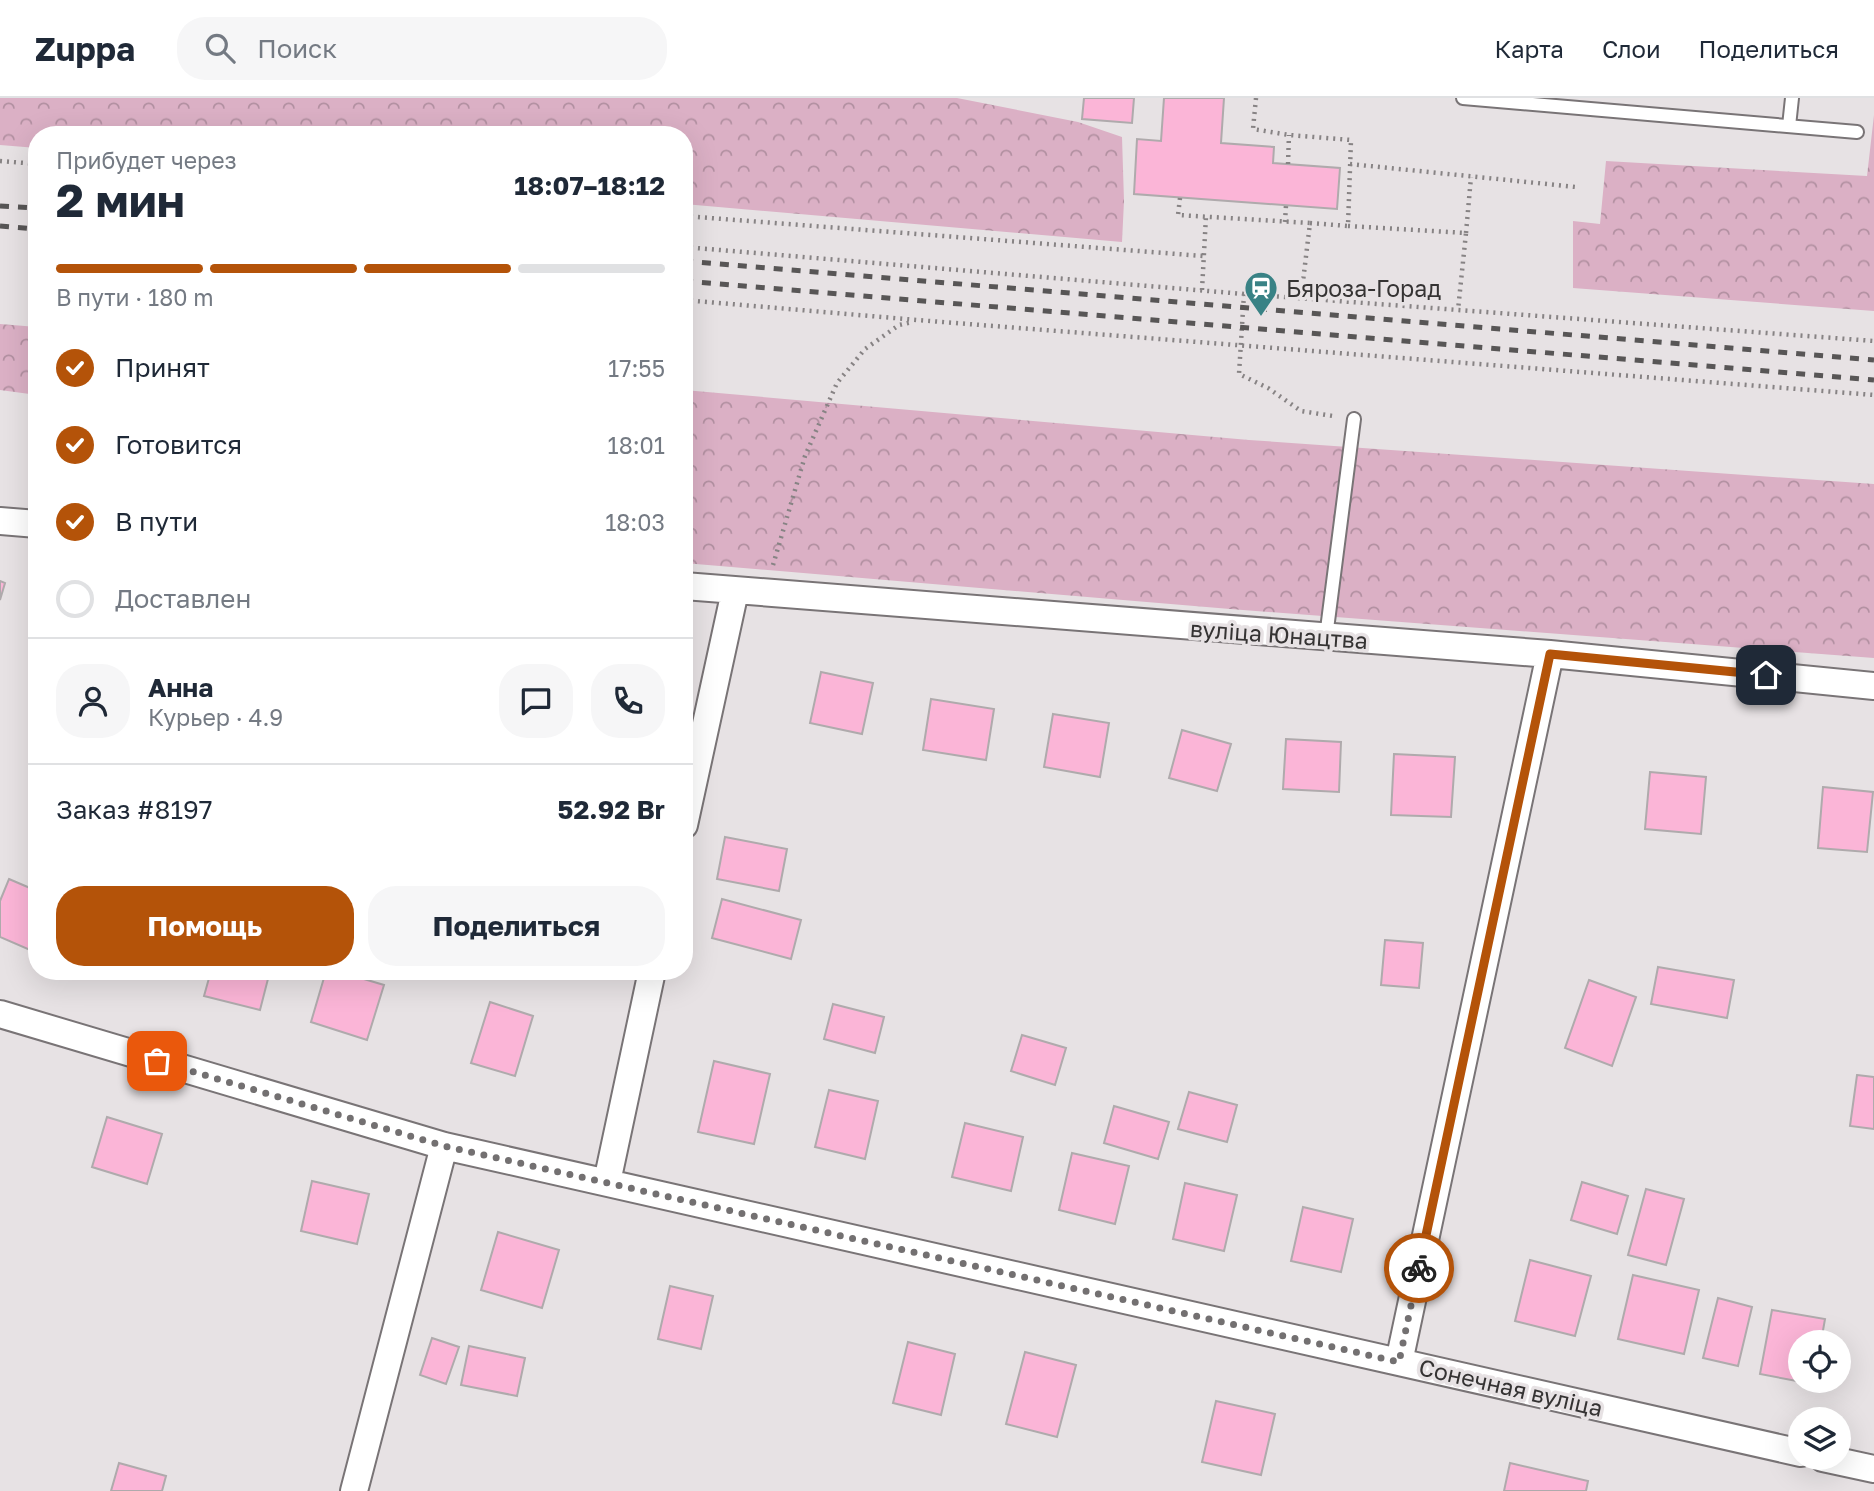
<!DOCTYPE html>
<html lang="ru">
<head>
<meta charset="utf-8">
<style>
  :root { --surface:#fff; --page:#f6f6f7; --text:#1f2937; --muted:#747a83; --line:#e0e1e3; --accent:#b45309 }
  body { margin:0; font-family:"Golos Text",sans-serif; background:var(--page); color:var(--text); height:100vh; display:flex; flex-direction:column; font-size:26px; white-space:nowrap }
  * { box-sizing:border-box; margin:0 }
  p { font-size:23px; color:var(--muted) }
  .icon { flex:none; width:38px; height:38px; fill:none; stroke:currentColor; stroke-width:2; stroke-linecap:round; stroke-linejoin:round }
  .map { position:relative; flex:1; overflow:hidden }
  .sheet { position:absolute; left:28px; top:28px; width:665px; height:854px; display:flex; flex-direction:column; background:var(--surface); border-radius:28px; box-shadow:0 7px 28px #0002 }
  .sheet>* { flex:none }
  .buttons { position:absolute; left:1788px; top:1232px; display:grid; gap:14px }
  .buttons a { display:grid; place-items:center; width:63px; height:63px; border-radius:50%; background:var(--surface); box-shadow:0 7px 28px #0002; font-size:35px }
  .pin { position:absolute; display:grid; place-items:center; width:60px; height:60px; color:#fff; margin:-30px; border-radius:14px; box-shadow:0 4px 10px #0006 }
  .courier { position:absolute; display:grid; place-items:center; width:70px; height:70px; margin:-35px; border:5px solid #b45309; border-radius:50%; background:#fff; color:#222; box-shadow:0 2px 9px #0007 }
  .overview em { font-style:normal; font-weight:700 }
  .overview div { display:flex; flex-direction:column-reverse }
  .overview { display:flex; align-items:center; justify-content:space-between; height:119px; padding:0 28px }
  h1 { font-size:46px; font-weight:700; line-height:52px }
  .bar { display:grid; grid-template-columns:repeat(4,1fr); gap:10px 7px; align-content:center; height:84px; padding:0 28px }
  .bar i { height:9px; border-radius:5px; background:var(--line) }
  .bar .current { background:var(--accent) }
  .bar p { grid-column:span 4 }
  .line { display:flex; align-items:center; gap:18px; padding:0 28px; border-top:2px solid var(--line) }
  .line div { flex:1 }
  .round { display:grid; place-items:center; flex:none; width:74px; height:74px; border-radius:28px; background:var(--page) }
  ol { padding:0 28px; list-style:none }
  li { display:flex; align-items:center; gap:21px; height:77px }
  li p { margin-inline-start:auto }
  li .icon { padding:7px; border-radius:50%; background:var(--accent); color:#fff; stroke-width:4 }
  li:last-child { color:var(--muted) }
  li i { width:38px; height:38px; border:4px solid var(--line); border-radius:50% }
  .button { display:flex; gap:14px; margin-top:auto; padding:14px 28px }
  .button a { flex:1; height:80px; border-radius:28px; background:var(--accent); color:#fff; font-size:28px; font-weight:700; line-height:80px; text-align:center }
  .button a+a { background:var(--page); color:var(--text) }
  header { display:flex; align-items:center; gap:42px; box-sizing:border-box; height:98px; padding:0 35px; background:var(--surface); border-bottom:2px solid var(--line) }
  header strong { font-size:33px }
  nav { display:flex; gap:38px; margin-inline-start:auto; font-size:24px }
  .search { width:490px; height:63px; background:var(--page); display:flex; align-items:center; gap:18px; box-sizing:border-box; padding:0 24px; border-radius:28px; color:var(--muted); font-size:26px }
  .map>svg:first-child { display:block }
  .forest { fill:url(#forest-crowns) }
  .building { fill:#fbb5d7; stroke:#afaaac; stroke-width:2 }
  .lines { fill:none; stroke-linecap:round; stroke-linejoin:round }
  .service-casing { stroke:#797476; stroke-width:16 }
  .minor-casing { stroke:#797476; stroke-width:30 }
  .path { stroke:#878384; stroke-width:4.5; stroke-dasharray:2 5; stroke-linecap:butt }
  .service { stroke:#fff; stroke-width:12 }
  .minor { stroke:#fff; stroke-width:26 }
  .rail { stroke:#585656; stroke-width:5; stroke-dasharray:9 9; stroke-linecap:butt }
  .done { stroke:#737071; stroke-width:7; stroke-dasharray:0 12.6 }
  .route { stroke:#b45309; stroke-width:9 }
  .labels { text-anchor:middle; dominant-baseline:central; stroke-width:7; stroke-linejoin:round; paint-order:stroke }
  .poi-label { font-size:23px; fill:#353333; stroke:#e7e2e4; text-anchor:start }
  .street-label { font-size:23px; fill:#353333; stroke:#e7e2e4 }
</style>
</head>
<body>
<header>
<strong>Zuppa</strong>
<div class="search"><svg class="icon" aria-label="search" viewBox="0 0 24 24"><circle cx="10" cy="10" r="6"/><path d="M15 15l6 6"/></svg>Поиск</div>
<nav><a>Карта</a><a>Слои</a><a>Поделиться</a></nav>
</header>
<div class="map">
<svg width="1874" height="1393" viewBox="0 0 1874 1393">
  <defs>
    <pattern id="forest-crowns" width="20" height="18" patternUnits="userSpaceOnUse" patternTransform="scale(1.75)"><rect width="20" height="18" fill="#dbb0c5"/><path d="M2 6a3 3 0 1 1 6 0M12 15a3 3 0 1 1 6 0" fill="none" stroke="#b290a1"/></pattern>
  </defs>
  <rect width="100%" height="100%" fill="#e7e2e4"/>
  <path class="forest" d="M0,0H957L1078,24L1122,39L1124,103L1122,144L684,106V37H37V50L0,47Z
    M1874,17V213L1573,190V123L1600,126L1606,63L1867,78Z
    M0,226L37,229V297L0,292Z
    M684,292L1249,342L1874,386V560L1230,511L684,465Z"/>
  <path class="building" d="M1084,0H1134L1132,25L1082,21Z
    M1164,0H1224L1221,45L1274,49L1273,65L1340,70L1337,111L1134,96L1137,41L1161,43Z
    M0,483L5,485L0,502Z
    M821,574L873,585L862,636L810,625Z
    M931,601L994,611L986,662L923,652Z
    M1053,616L1109,625L1100,679L1044,669Z
    M1182,632L1231,646L1217,693L1169,680Z
    M1286,641L1341,644L1339,694L1283,691Z
    M1394,656L1455,659L1451,719L1391,717Z
    M1650,674L1706,679L1701,736L1645,731Z
    M1823,689L1873,694L1867,754L1818,750Z
    M725,739L787,751L779,793L717,781Z
    M9,781L37,793V855L0,839V803Z
    M722,801L801,822L791,861L712,840Z
    M1385,842L1423,845L1419,890L1381,887Z
    M1658,869L1734,882L1727,920L1651,906Z
    M211,873H270L260,912L204,898Z
    M326,873H337L384,887L367,942L311,924Z
    M1589,882L1636,899L1612,968L1565,950Z
    M490,904L533,918L515,978L471,965Z
    M833,906L884,919L875,955L824,941Z
    M1022,937L1066,950L1055,987L1011,973Z
    M714,963L770,976L754,1046L698,1034Z
    M1857,977L1874,979V1031L1850,1028Z
    M829,992L878,1003L865,1061L815,1049Z
    M1189,994L1237,1007L1227,1044L1178,1031Z
    M1114,1008L1169,1024L1158,1061L1104,1045Z
    M107,1019L162,1036L147,1086L92,1069Z
    M965,1025L1023,1039L1011,1093L952,1079Z
    M1072,1055L1129,1068L1115,1126L1059,1112Z
    M312,1083L369,1096L357,1146L301,1133Z
    M1582,1084L1628,1098L1617,1136L1571,1122Z
    M1185,1085L1237,1097L1224,1153L1173,1141Z
    M1646,1091L1684,1101L1666,1167L1628,1157Z
    M1303,1109L1353,1121L1341,1174L1291,1163Z
    M498,1134L559,1152L542,1210L481,1192Z
    M1530,1162L1591,1178L1575,1238L1515,1223Z
    M1633,1177L1699,1192L1684,1256L1618,1241Z
    M670,1188L713,1198L701,1251L658,1241Z
    M1718,1200L1752,1209L1738,1268L1703,1260Z
    M1772,1212L1825,1221L1821,1244H1801V1283H1814L1813,1286L1760,1276Z
    M432,1240L459,1249L446,1286L420,1277Z
    M908,1244L955,1256L941,1317L893,1305Z
    M469,1248L525,1260L517,1298L461,1287Z
    M1025,1254L1076,1267L1057,1339L1006,1326Z
    M1216,1303L1275,1316L1261,1377L1202,1364Z
    M119,1365L166,1378L162,1393H111Z
    M1510,1365L1588,1383L1586,1393H1504Z"/>
  <g class="lines">
    <defs>
      <path id="service" d="M1463,0L1857,34
        M1789,28L1792,0
        M1326,539L1354,321"/>
      <path id="minor" d="M0,423L37,426
        M684,488L1550,556L1874,588
        M684,727L735,493
        M0,916L444,1048L1801,1355
        M607,1084L652,873
        M1399,1264L1550,556
        M1823,1360L1874,1371
        M354,1393L444,1048"/>
    </defs>
    <use href="#service" class="service-casing"/>
    <use href="#minor" class="minor-casing"/>
    <path class="path" d="M1256,0L1253,31L1289,37L1351,42L1348,128L1310,125L1301,200
      M0,63L37,66
      M1288,66L1289,37
      M1350,66L1576,89
      M1180,100L1178,117L1310,125
      M684,118L1203,158
      M1285,124L1286,107
      M1348,128L1466,135L1458,212
      M1466,135L1471,79
      M684,149L1244,196L1874,243
      M1202,192L1206,118
      M1244,196L1239,276L1268,290L1301,313L1333,318
      M684,202L917,222L1874,297
      M773,467L805,358L837,285L865,251L899,227L912,224"/>
    <use href="#service" class="service"/>
    <use href="#minor" class="minor"/>
    <path class="rail" d="M0,108L37,110
      M0,128L37,131
      M684,163L1874,262
      M684,183L1874,282"/>
  </g>
  <g class="lines">
    <path class="done" d="M157,963L444,1048L1399,1264L1419,1170"/>
    <path class="route" d="M1419,1170L1550,556L1766,577"/>
  </g>
  <defs>
    <symbol id="station-pin" viewBox="-11 -11 22 30"><path d="M0 17L-7.5 6A9.5 9.5 0 1 1 7.5 6Z" fill="#398285" stroke="#e7e2e4"/><path d="M-3-6H3Q5-6 5-4V2Q5 4 3 4L4.5 6H3L1.5 4h-3L-3 6H-4.5L-3 4Q-5 4-5 2V-4Q-5-6-3-6ZM-3.5-4v3h7v-3ZM-3.5 1v1.5H-2V1ZM2 1v1.5H3.5V1Z" fill="#fff"/></symbol>
  </defs>
  <g fill-rule="evenodd">
    <use href="#station-pin" x="1242" y="171" width="38" height="52"/>
  </g>
  <g class="labels">
    <g class="poi-label">
      <text x="1286" y="190">Бяроза-Горад</text>
    </g>
    <g class="street-label">
      <text transform="translate(1279 536) rotate(4)">вуліца Юнацтва</text>
      <text transform="translate(1511 1289) rotate(13)">Сонечная вуліца</text>
    </g>
  </g>
</svg>
<div class="buttons">
<a><svg class="icon" aria-label="locate" viewBox="0 0 24 24"><circle cx="12" cy="12" r="6"/><path d="M12 2v4M12 18v4M2 12h4M18 12h4"/></svg></a>
<a><svg class="icon" aria-label="layers" viewBox="0 0 24 24"><path d="M12 4l9 5-9 5-9-5zM3 14l9 5 9-5"/></svg></a>
</div>
<div class="pin" style="left:157px;top:963px;background:#ea580c"><svg class="icon" aria-label="bag" viewBox="0 0 24 24"><path d="M5 8h14l-1 12H6zM9 8a3 3 0 0 1 6 0"/></svg></div>
<div class="pin" style="left:1766px;top:577px;background:#1f2937"><svg class="icon" aria-label="home" viewBox="0 0 24 24"><path d="M3 11l9-7 9 7M6 9v11h12V9"/></svg></div>
<div class="courier" style="left:1419px;top:1170px"><svg class="icon" aria-label="bike" viewBox="0 0 24 24"><circle cx="6" cy="16" r="4"/><circle cx="18" cy="16" r="4"/><path d="M6 16l4-8h5l3 8M10 8l3 8H6M13 5h3"/></svg></div>
<section class="sheet">
<div class="overview"><div><h1>2 мин</h1><p>Прибудет через</p></div><em>18:07–18:12</em></div>
<div class="bar"><i class="current"></i><i class="current"></i><i class="current"></i><i></i><p>В пути · 180 m</p></div>
<ol>
<li><svg class="icon" aria-label="check" viewBox="0 0 24 24"><path d="M5 12l5 5 9-10"/></svg>Принят<p>17:55</p></li>
<li><svg class="icon" aria-label="check" viewBox="0 0 24 24"><path d="M5 12l5 5 9-10"/></svg>Готовится<p>18:01</p></li>
<li><svg class="icon" aria-label="check" viewBox="0 0 24 24"><path d="M5 12l5 5 9-10"/></svg>В пути<p>18:03</p></li>
<li><i></i>Доставлен</li>
</ol>
<div class="line" style="height:126px"><a class="round"><svg class="icon" aria-label="person" viewBox="0 0 24 24"><circle cx="12" cy="8" r="4"/><path d="M4 21q1-7 8-7t8 7"/></svg></a><div><b>Анна</b><p>Курьер · 4.9</p></div><a class="round"><svg class="icon" aria-label="chat" viewBox="0 0 24 24"><path d="M4 5h16v11H9l-5 4z"/></svg></a><a class="round"><svg class="icon" aria-label="phone" viewBox="0 0 24 24"><path d="M5 4h4l2 5-3 2q2 4 5 5l2-3 5 2v4C11 20 4 13 5 4z"/></svg></a></div>
<div class="line" style="height:91px"><div>Заказ #8197</div><b>52.92 Br</b></div>
<div class="button"><a>Помощь</a><a>Поделиться</a></div>
</section>
</div>
</body>
</html>
